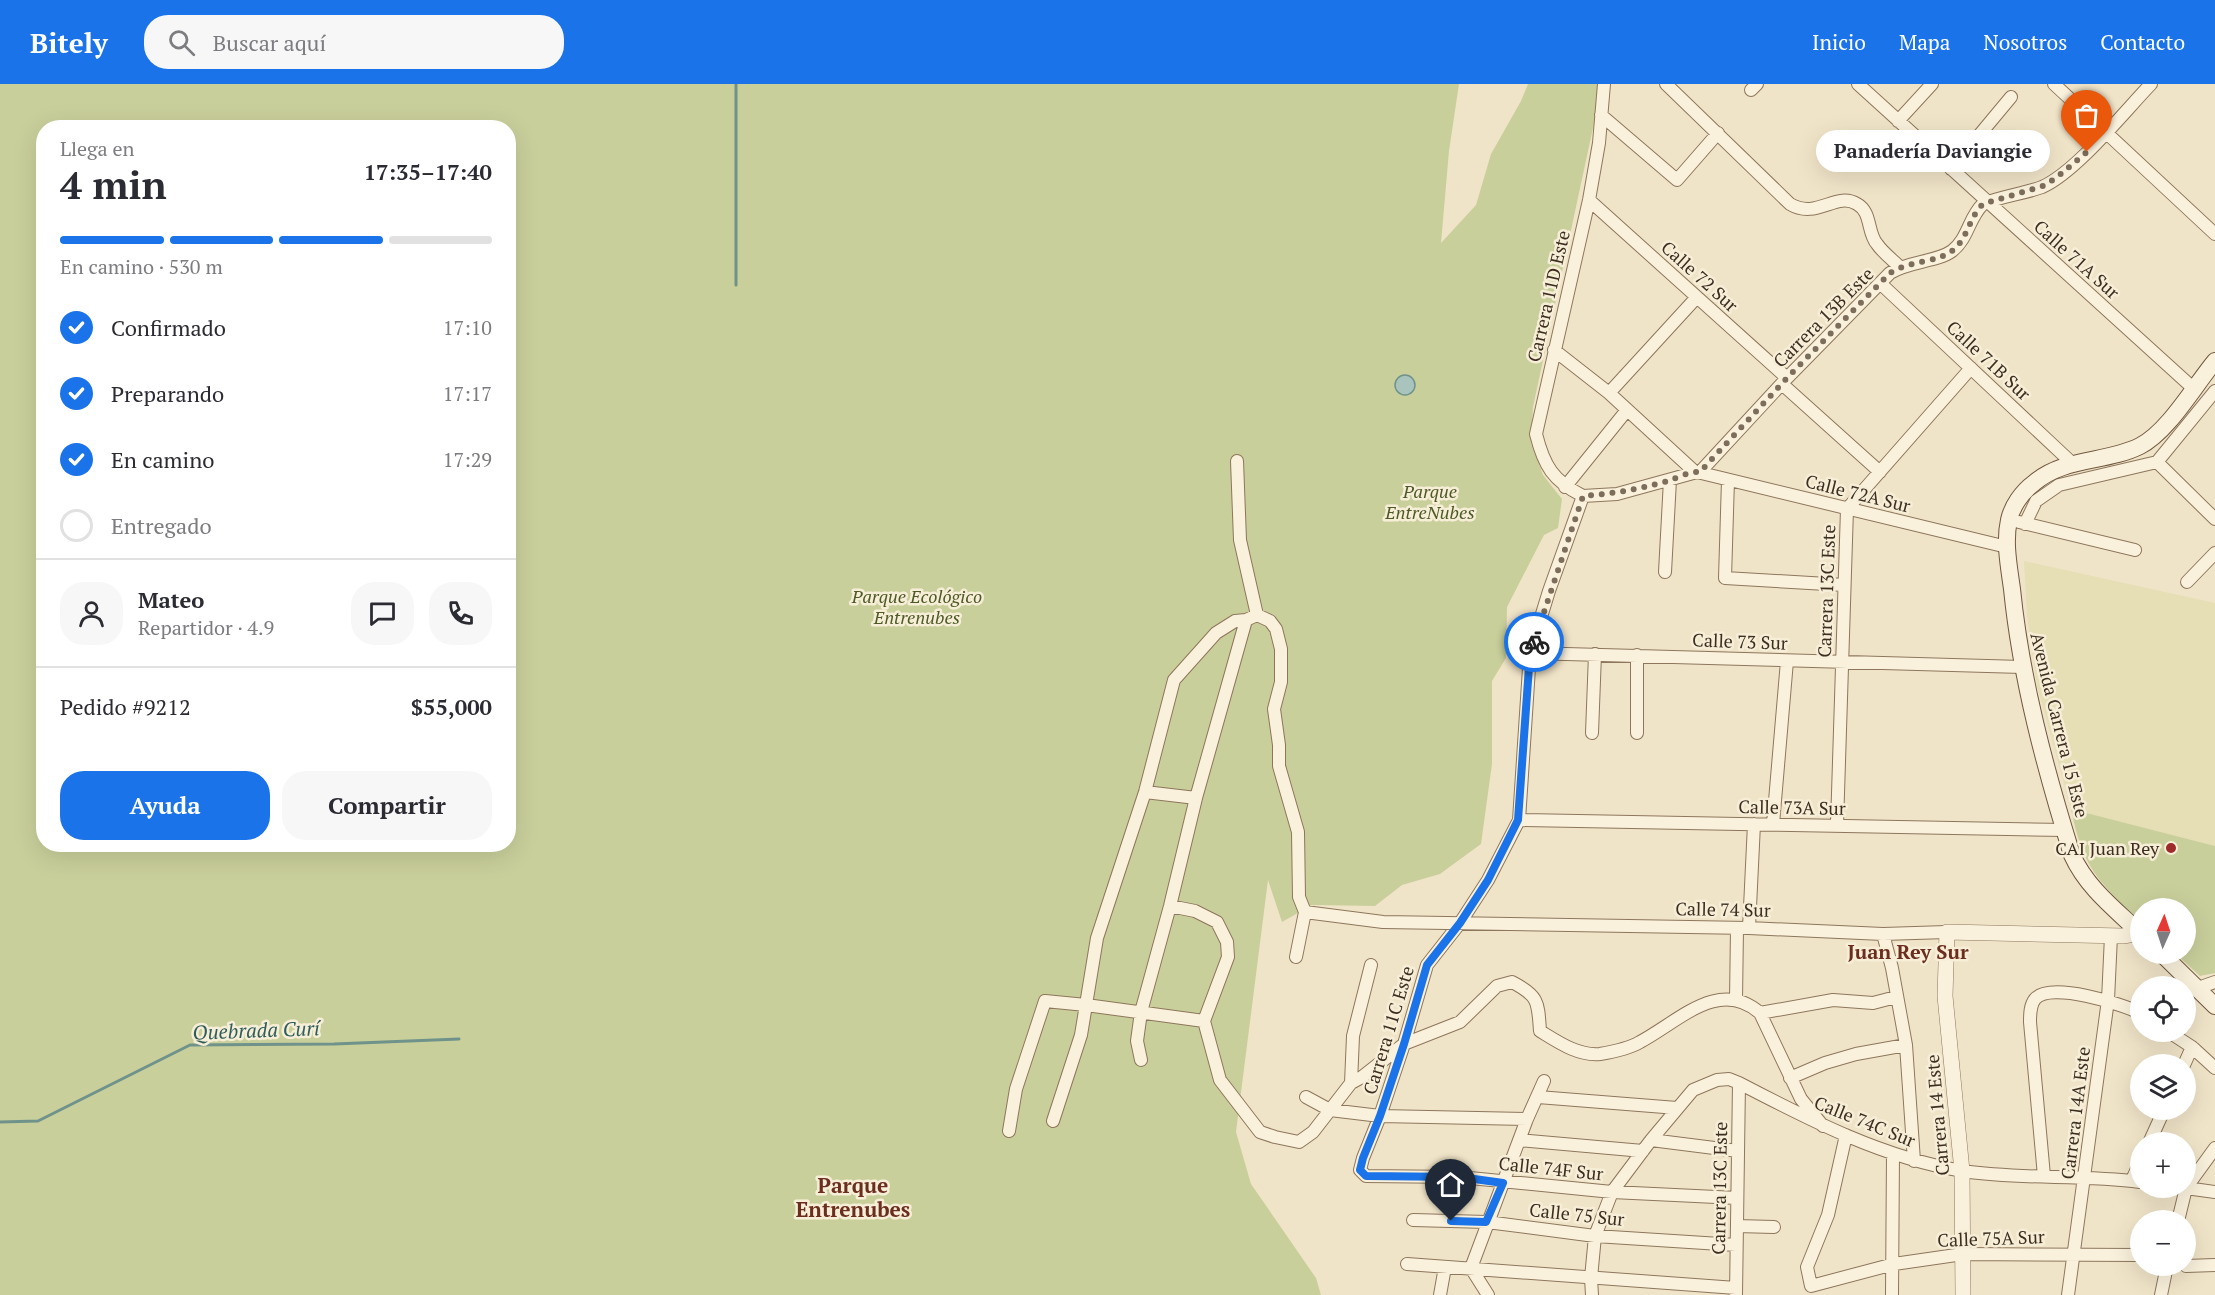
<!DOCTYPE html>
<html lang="es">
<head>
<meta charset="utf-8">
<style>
  :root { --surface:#fff; --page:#f7f7f7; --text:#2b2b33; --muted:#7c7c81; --line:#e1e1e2; --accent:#1a73e8 }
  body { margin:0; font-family:"PT Serif",serif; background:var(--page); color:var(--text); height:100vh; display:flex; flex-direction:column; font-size:22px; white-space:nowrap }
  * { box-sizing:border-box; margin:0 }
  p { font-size:20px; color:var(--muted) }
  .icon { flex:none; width:33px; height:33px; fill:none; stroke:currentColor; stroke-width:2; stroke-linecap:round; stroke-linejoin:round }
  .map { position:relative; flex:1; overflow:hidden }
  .sheet { position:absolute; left:36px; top:36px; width:480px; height:732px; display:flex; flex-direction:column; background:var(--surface); border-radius:24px; box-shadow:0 6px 24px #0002 }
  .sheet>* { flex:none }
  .needle { width:39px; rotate:3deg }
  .controls { position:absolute; left:2130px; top:814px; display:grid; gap:12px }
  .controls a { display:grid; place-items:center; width:66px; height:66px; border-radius:50%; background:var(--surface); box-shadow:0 6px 24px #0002; font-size:30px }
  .pin { position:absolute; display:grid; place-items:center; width:51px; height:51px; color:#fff; margin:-62px -26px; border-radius:50% 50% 50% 0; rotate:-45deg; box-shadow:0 0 6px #0007 }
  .pin .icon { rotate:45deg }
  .courier { position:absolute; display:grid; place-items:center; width:60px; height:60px; margin:-30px; border:4px solid #1a73e8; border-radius:50%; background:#fff; color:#222; box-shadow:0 2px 8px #0007 }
  .bubble { position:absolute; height:42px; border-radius:21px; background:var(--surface); box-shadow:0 6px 24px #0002; font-size:20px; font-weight:700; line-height:42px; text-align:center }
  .headline em { font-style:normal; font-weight:700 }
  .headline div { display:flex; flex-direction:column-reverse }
  .headline { display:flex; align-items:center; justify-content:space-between; height:102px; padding:0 24px }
  h1 { font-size:39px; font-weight:700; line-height:45px }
  .bar { display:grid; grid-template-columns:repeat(4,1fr); gap:9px 6px; align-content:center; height:72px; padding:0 24px }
  .bar i { height:8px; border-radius:4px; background:var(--line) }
  .bar .active { background:var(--accent) }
  .bar p { grid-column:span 4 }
  .line { display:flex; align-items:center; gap:15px; padding:0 24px; border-top:2px solid var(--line) }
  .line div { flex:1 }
  .round { display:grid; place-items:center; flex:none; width:63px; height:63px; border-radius:24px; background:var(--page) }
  ol { padding:0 24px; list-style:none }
  li { display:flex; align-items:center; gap:18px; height:66px }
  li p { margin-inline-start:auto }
  li .icon { padding:6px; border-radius:50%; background:var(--accent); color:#fff; stroke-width:4 }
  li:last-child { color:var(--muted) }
  li i { width:33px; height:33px; border:3px solid var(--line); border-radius:50% }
  .action { display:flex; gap:12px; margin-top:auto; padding:12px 24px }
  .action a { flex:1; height:69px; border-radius:24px; background:var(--accent); color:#fff; font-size:24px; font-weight:700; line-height:69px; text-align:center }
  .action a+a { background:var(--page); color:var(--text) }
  header { display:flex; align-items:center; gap:36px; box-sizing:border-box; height:84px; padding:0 30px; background:var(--accent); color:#fff }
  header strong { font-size:28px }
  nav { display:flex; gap:33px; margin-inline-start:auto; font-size:21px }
  .search { width:420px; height:54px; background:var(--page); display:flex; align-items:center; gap:15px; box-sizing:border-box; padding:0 21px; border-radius:24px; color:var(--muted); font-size:22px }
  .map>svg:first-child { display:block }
  .farmland { fill:#e6deb5 }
  .green { fill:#c9cf9b; fill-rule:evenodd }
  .water { fill:#a9c4bc; stroke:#6f938a; stroke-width:1.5 }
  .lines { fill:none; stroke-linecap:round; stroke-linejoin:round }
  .stream { stroke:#6f938a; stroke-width:3 }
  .minor-casing { stroke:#8d765c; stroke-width:14 }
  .tertiary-casing { stroke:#8d765c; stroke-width:16 }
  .secondary-casing { stroke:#6f573f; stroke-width:18 }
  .minor { stroke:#faf1dc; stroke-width:12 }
  .tertiary { stroke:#faf1dc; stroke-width:15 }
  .secondary { stroke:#faf1dc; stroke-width:16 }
  .done { stroke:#7c6e5b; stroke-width:6; stroke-dasharray:0 10.8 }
  .route { stroke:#1a73e8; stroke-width:8 }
  .poi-dot { fill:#9e2a2b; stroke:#f7eed8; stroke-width:2 }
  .labels { text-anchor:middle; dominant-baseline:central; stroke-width:5; stroke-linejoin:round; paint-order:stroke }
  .street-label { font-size:18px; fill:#3d2e20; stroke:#f7eed8 }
  .park-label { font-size:18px; font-style:italic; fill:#4d5a26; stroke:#f7eed8 }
  .poi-label { font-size:18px; fill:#3d2e20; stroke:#f7eed8; text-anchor:end }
  .neighbourhood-label { font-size:20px; font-weight:bold; fill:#6b2e1e; stroke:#f7eed8 }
  .water-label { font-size:20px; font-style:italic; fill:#2f5d5a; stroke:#f7eed8 }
  .quarter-label { font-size:21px; font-weight:bold; fill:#6b2e1e; stroke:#f7eed8 }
</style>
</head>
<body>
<header>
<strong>Bitely</strong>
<div class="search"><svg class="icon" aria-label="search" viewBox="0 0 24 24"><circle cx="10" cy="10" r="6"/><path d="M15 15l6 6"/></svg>Buscar aquí</div>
<nav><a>Inicio</a><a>Mapa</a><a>Nosotros</a><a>Contacto</a></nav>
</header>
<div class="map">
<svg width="2215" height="1211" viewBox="0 0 2215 1211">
  <rect width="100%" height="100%" fill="#f0e4c8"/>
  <path class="farmland" d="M2024,477L2215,519V762L2071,725L2037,602L2027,531Z"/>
  <path class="green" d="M0,0H1459L1449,67L1441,159L1476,121L1491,70L1521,17L1528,0H1599L1596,30L1533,323L1531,358L1543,391L1562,415L1558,444L1544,451L1507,523L1506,574L1492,597V680L1481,760L1440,790L1402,801L1375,822L1312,821L1282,838L1268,796L1236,1048L1251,1100L1316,1194L1321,1211H0ZM44,44H508V760H44Z
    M2071,725L2215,762V889L2200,892L2176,870H2186V825H2140V837C2098,797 2083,784 2071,725Z"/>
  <path class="water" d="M1395 301a10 10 0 1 1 20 0a10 10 0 1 1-20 0Z"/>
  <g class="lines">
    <path class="stream" d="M736,0V201
      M0,1038L38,1037L190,961L334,960L459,955"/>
    <defs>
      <path id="minor" d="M1666,0L1790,120C1817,136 1836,107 1857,120C1872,128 1867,149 1877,160C1883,169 1893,176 1900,183
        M1858,0L2193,304
        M2054,0L2215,150
        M1751,6L1757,0
        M1601,31L1677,96L1718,49
        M1898,37L1932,0
        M1951,85L2011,13
        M1589,116L1787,294
        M1880,199L2073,380
        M1554,266L1609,309L1695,388
        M1782,300L1880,388
        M1609,309L1697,213
        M1237,377L1240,456L1257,531
        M2157,378L2215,435
        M1700,388L1787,294L1890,189C1909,177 1937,178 1952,167C1968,155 1969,133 1983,120C2002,112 2023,110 2042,103C2076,88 2124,28 2151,0
        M1728,396L1725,494L1844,501
        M1565,403L1627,326
        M1583,412L1549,507L1530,569L1519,736L1488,796L1460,839L1427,881L1404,960L1380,1032L1363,1074L1360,1086L1366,1092L1460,1093L1612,1108L1737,1114
        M1583,412C1553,397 1544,382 1536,350L1589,116L1599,59L1604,0
        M1583,412L1617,410L1697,388L2007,463
        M2019,438L2135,466
        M2025,440L2036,417L2059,401L2157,378L2215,307
        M1665,488L1670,396
        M2187,498L2215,469
        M1257,531L1270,537L1276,545L1281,565V598L1274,625L1279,661V682L1298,748L1299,813L1305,828L1296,873
        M1530,569L2022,583
        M1592,649L1595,570
        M1637,649V571
        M1145,708L1196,714
        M1519,736L2065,746
        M1773,740L1787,577
        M1837,741L1847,425L1971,284
        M1170,822L1195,827L1217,838L1227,858L1228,873L1204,937L1220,996L1260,1048L1275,1053L1299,1058L1313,1048L1351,999L1362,993L1404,960L1460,938L1497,902L1512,898C1539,912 1538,918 1540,947C1558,958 1578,972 1600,970C1612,968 1630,964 1640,958C1678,938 1719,893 1760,929L1801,1015L1823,1042
        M1305,828L1383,838L1749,844L1883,850L1947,848
        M1749,844L1754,740
        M1883,850L1892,884L1906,961L1914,1077
        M2198,904L2215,898
        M1736,916L1737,844
        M1760,929L1833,916L1873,919L1896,913
        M2169,948L2192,963L2215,984
        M1141,976L1137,957L1141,928L1170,822L1196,714L1246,536
        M2184,981L2192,963
        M1790,994L1825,979L1856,970L1906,961
        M1351,999L1353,952L1371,881
        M1306,1013L1330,1026L1380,1032L1527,1035
        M1538,1013L1677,1024
        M1053,1037L1081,951L1097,854L1145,708L1174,596L1216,549L1235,537L1246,536L1257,531
        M1009,1047L1016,1005L1045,917L1086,921L1204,937
        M1846,1051L1828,1131L1807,1183L1811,1202L1894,1180L1963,1170L2140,1171
        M1519,1056L1643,1067
        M1651,1056L1738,1067
        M2149,1059L2164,1026
        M2044,1092L2030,938C2030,931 2030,921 2035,915C2050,897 2122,920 2140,929
        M2132,1096L2140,1078
        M2186,1104L2215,1108
        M1413,1136L1487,1138L1595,1152L1736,1161
        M2178,1137L2186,1104L2215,1064
        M1737,1142L1774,1143
        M1407,1180L1736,1204
        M2186,1182L2215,1181
        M1736,1210L1739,999
        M1440,1211L1445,1183
        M1488,1211L1471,1184L1527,1035L1544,997
        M1592,1211L1591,1194L1595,1152L1612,1108L1651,1056L1693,1006L1717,996L1729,995L1739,999C1810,1036 1883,1074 1963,1087C2021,1096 2082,1090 2140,1098
        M1892,1211L1893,1070
        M2068,1211L2108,916L2111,852
        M2161,1211L2167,1182"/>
      <path id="tertiary" d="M1963,1211L1962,1087L1945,912L1947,848L2123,852L2140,849"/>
      <path id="secondary" d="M2140,849C2115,825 2087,804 2072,771C2045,684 2021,595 2012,505C2009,483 2004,458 2009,436C2012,422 2022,408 2034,399C2064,373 2106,379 2140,362C2168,348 2195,301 2215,277
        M2162,870L2215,922"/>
    </defs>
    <use href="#minor" class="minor-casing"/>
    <use href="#tertiary" class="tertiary-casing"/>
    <use href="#secondary" class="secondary-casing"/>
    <use href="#minor" class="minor"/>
    <use href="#tertiary" class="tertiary"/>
    <use href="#secondary" class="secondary"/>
  </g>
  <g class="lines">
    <path class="done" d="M1534,558L1583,412C1612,410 1639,405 1668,397C1678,394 1689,387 1700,388L1787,294L1890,189C1909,177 1938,178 1952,167C1968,155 1969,133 1983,120L2043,102L2056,94L2087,68"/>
    <path class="route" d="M1451,1137L1486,1138L1503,1099L1460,1093L1366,1092L1360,1086L1363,1074L1380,1032L1404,960L1427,881L1460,839L1488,796L1518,736L1530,569L1534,558"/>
  </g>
  <circle class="poi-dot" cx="2171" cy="764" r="6"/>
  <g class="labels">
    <g class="street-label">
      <text transform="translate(2077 175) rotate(42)">Calle 71A Sur</text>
      <text transform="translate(1700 192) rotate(42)">Calle 72 Sur</text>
      <text transform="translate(1548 212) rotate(-77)">Carrera 11D Este</text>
      <text transform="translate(1823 233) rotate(-45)">Carrera 13B Este</text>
      <text transform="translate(1989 276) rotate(43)">Calle 71B Sur</text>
      <text transform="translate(1858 409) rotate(14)">Calle 72A Sur</text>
      <text transform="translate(1826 507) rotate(-88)">Carrera 13C Este</text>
      <text transform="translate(1740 557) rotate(2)">Calle 73 Sur</text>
      <text transform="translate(2060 641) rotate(76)">Avenida Carrera 15 Este</text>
      <text transform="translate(1792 723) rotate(1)">Calle 73A Sur</text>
      <text transform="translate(1723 825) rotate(1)">Calle 74 Sur</text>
      <text transform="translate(1388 946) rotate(-73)">Carrera 11C Este</text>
      <text transform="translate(2075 1029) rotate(-83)">Carrera 14A Este</text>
      <text transform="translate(1937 1031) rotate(-95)">Carrera 14 Este</text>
      <text transform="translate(1865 1037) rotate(22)">Calle 74C Sur</text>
      <text transform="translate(1551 1084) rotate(6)">Calle 74F Sur</text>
      <text transform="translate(1719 1104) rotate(-89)">Carrera 13C Este</text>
      <text transform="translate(1577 1130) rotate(6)">Calle 75 Sur</text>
      <text transform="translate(1991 1154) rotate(-2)">Calle 75A Sur</text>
    </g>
    <g class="park-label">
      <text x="1430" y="407">Parque<tspan x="1430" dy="21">EntreNubes</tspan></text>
      <text x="917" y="512">Parque Ecológico<tspan x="917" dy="21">Entrenubes</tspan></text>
    </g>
    <g class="poi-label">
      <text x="2159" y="764">CAI Juan Rey</text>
    </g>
    <g class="neighbourhood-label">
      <text x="1908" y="867">Juan Rey Sur</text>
    </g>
    <g class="water-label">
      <text transform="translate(256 946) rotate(-2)">Quebrada Curí</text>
    </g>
    <g class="quarter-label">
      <text x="853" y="1101">Parque<tspan x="853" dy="24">Entrenubes</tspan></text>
    </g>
  </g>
</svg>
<div class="controls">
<a><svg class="needle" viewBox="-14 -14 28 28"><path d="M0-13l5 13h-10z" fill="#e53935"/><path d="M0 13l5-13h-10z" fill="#7c7c81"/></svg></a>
<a><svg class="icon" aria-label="locate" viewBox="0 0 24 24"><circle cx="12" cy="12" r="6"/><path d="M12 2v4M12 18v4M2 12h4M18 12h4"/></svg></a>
<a><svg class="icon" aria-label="layers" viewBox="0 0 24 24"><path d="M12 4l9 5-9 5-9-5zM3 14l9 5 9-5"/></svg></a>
<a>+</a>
<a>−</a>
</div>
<div class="pin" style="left:2087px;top:68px;background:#ea580c"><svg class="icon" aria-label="bag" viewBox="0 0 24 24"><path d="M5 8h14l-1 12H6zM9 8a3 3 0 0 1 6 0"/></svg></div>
<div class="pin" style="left:1451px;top:1137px;background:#1f2937"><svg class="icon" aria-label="home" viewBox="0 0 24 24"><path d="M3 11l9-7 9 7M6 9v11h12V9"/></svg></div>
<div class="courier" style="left:1534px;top:558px"><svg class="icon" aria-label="bike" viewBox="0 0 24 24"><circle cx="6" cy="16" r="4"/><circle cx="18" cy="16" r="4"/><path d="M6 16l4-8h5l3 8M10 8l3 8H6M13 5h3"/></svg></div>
<div class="bubble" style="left:1816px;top:46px;width:234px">Panadería Daviangie</div>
<section class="sheet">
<div class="headline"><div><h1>4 min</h1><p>Llega en</p></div><em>17:35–17:40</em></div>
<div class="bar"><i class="active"></i><i class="active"></i><i class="active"></i><i></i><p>En camino · 530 m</p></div>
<ol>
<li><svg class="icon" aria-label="check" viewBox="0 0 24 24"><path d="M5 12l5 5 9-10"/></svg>Confirmado<p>17:10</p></li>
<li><svg class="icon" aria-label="check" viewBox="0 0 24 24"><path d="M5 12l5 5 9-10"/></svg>Preparando<p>17:17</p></li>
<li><svg class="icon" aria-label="check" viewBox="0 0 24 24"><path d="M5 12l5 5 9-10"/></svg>En camino<p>17:29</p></li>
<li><i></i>Entregado</li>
</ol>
<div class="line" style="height:108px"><a class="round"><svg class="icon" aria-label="person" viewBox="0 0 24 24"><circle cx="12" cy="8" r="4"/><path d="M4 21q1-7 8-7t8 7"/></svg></a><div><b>Mateo</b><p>Repartidor · 4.9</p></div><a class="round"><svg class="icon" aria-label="chat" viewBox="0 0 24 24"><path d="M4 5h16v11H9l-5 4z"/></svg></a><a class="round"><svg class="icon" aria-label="phone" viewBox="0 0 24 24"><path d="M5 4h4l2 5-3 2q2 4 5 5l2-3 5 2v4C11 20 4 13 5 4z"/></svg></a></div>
<div class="line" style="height:78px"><div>Pedido #9212</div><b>$55,000</b></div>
<div class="action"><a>Ayuda</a><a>Compartir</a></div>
</section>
</div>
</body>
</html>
